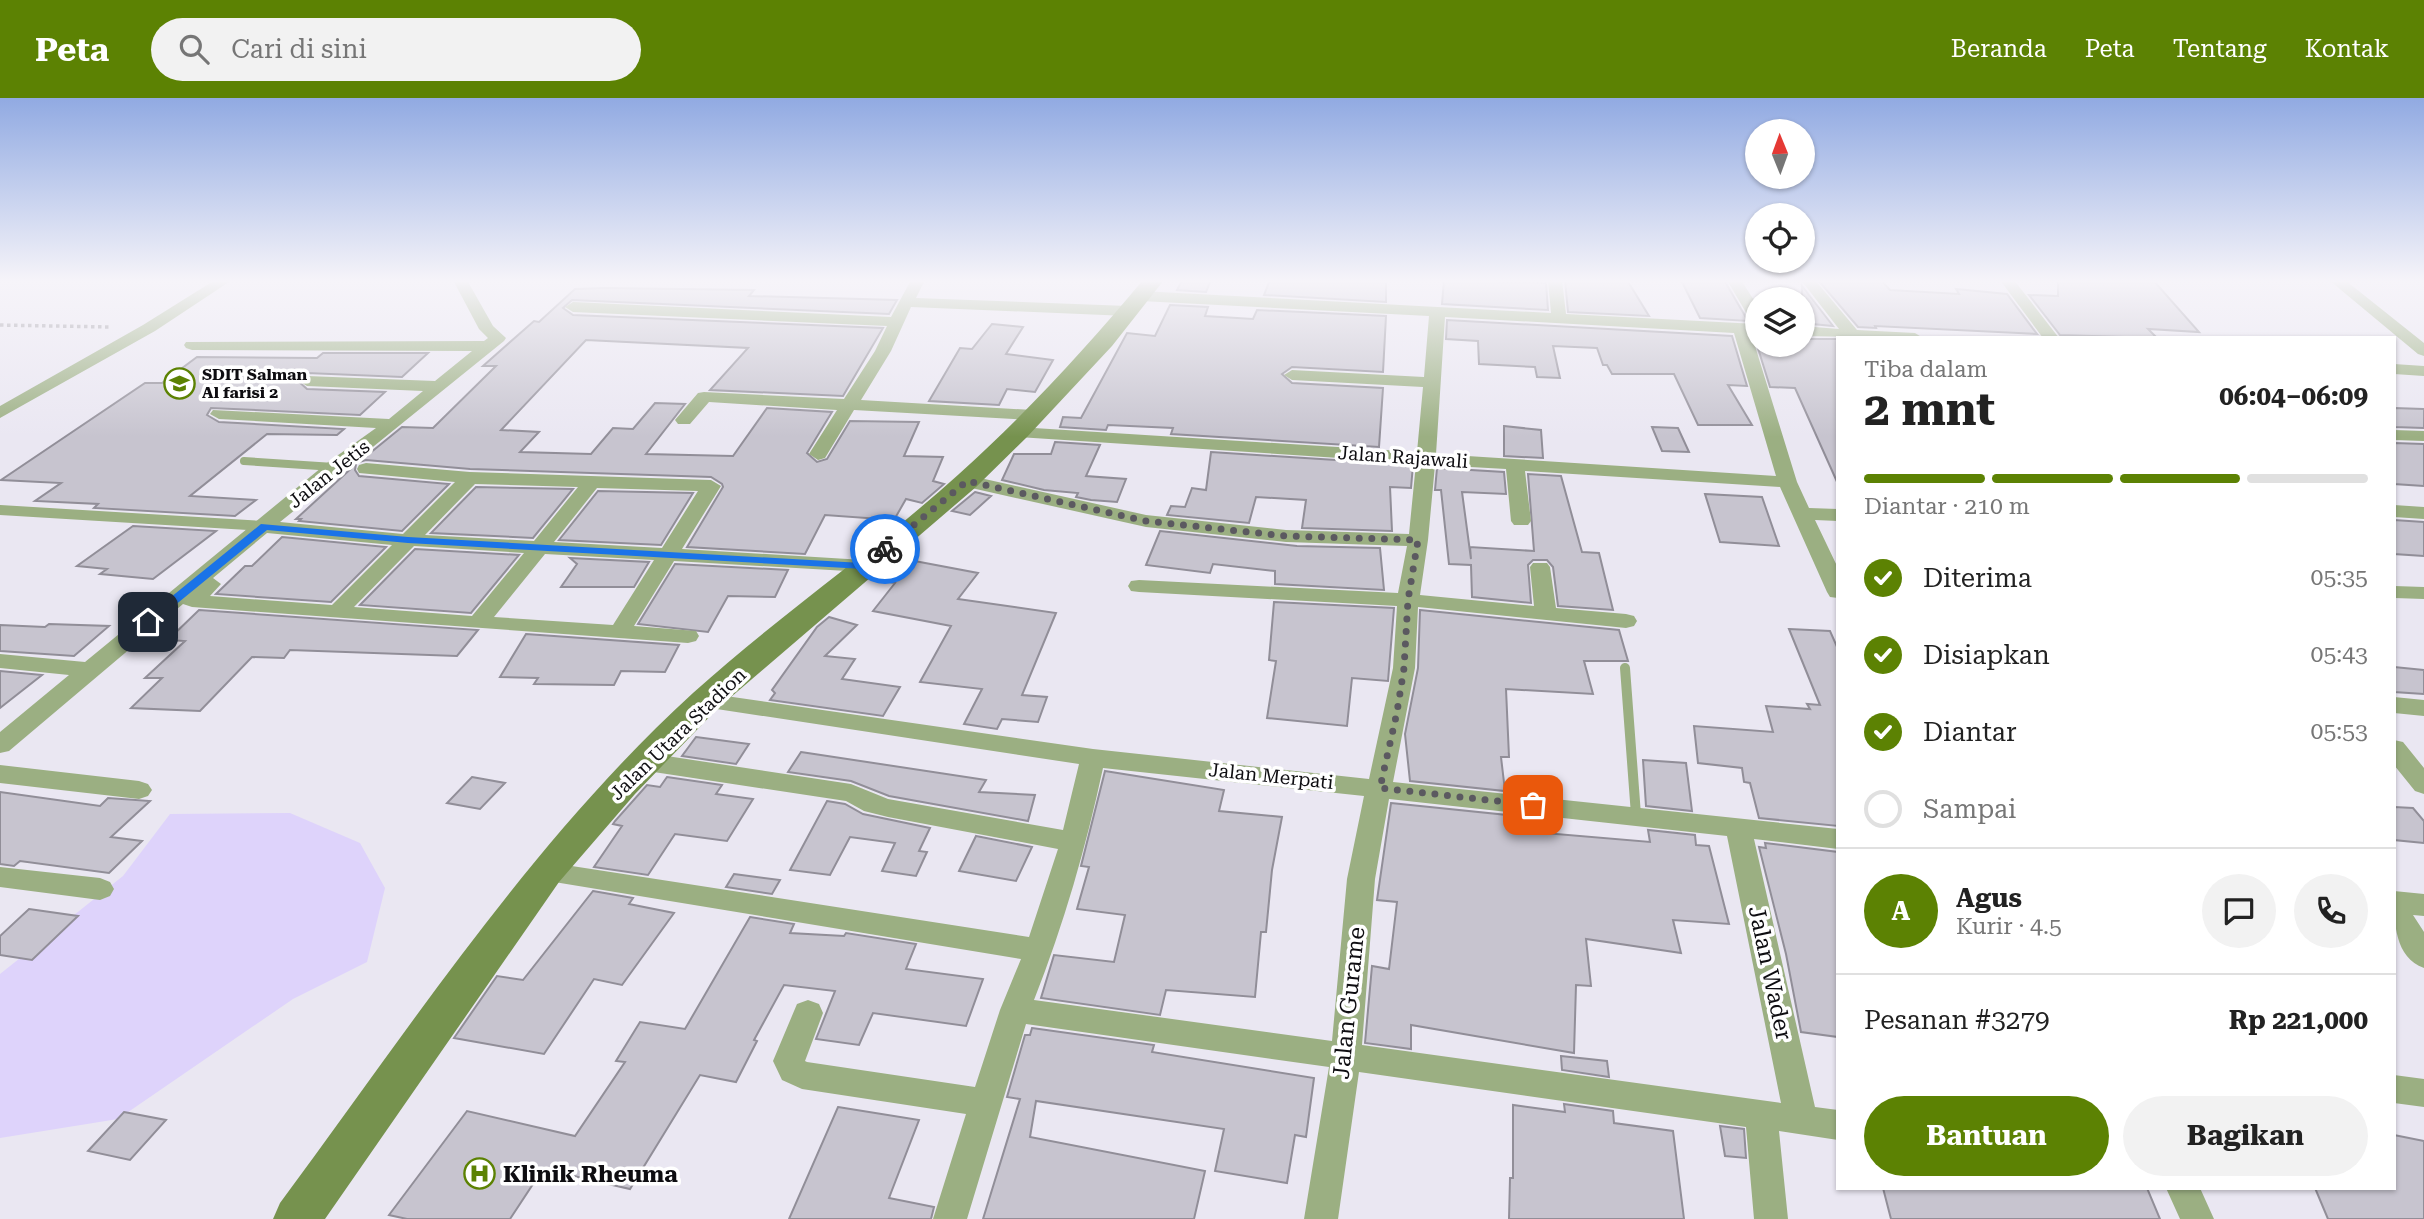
<!DOCTYPE html>
<html lang="id">
<head>
<meta charset="utf-8">
<style>
  :root { --surface:#fff; --page:#f2f2f2; --text:#222; --muted:#767676; --line:#e0e0e0; --accent:#5c8203 }
  body { margin:0; font-family:"Roboto Serif",serif; background:var(--page); color:var(--text); height:100vh; display:flex; flex-direction:column; font-size:26px; white-space:nowrap }
  * { box-sizing:border-box; margin:0 }
  p { font-size:23px; color:var(--muted) }
  .icon { flex:none; width:38px; height:38px; fill:none; stroke:currentColor; stroke-width:2; stroke-linecap:round; stroke-linejoin:round }
  .map { position:relative; flex:1; overflow:hidden }
  .panel { position:absolute; left:1836px; top:238px; width:560px; height:854px; display:flex; flex-direction:column; background:var(--surface); border-radius:0px; box-shadow:0 2px 5px #0004 }
  .panel>* { flex:none }
  .needle { width:46px; rotate:359deg }
  .fabs { position:absolute; left:1745px; top:21px; display:grid; gap:14px }
  .fabs a { display:grid; place-items:center; width:70px; height:70px; border-radius:50%; background:var(--surface); box-shadow:0 2px 5px #0004; font-size:35px }
  .pin { position:absolute; display:grid; place-items:center; width:60px; height:60px; color:#fff; margin:-30px; border-radius:14px; box-shadow:0 4px 10px #0006 }
  .courier { position:absolute; display:grid; place-items:center; width:70px; height:70px; margin:-35px; border:5px solid #1a73e8; border-radius:50%; background:#fff; color:#222; box-shadow:0 2px 9px #0007 }
  .head em { font-style:normal; font-weight:700 }
  .head div { display:flex; flex-direction:column-reverse }
  .head { display:flex; align-items:center; justify-content:space-between; height:119px; padding:0 28px }
  h1 { font-size:46px; font-weight:700; line-height:52px }
  .bar { display:grid; grid-template-columns:repeat(4,1fr); gap:10px 7px; align-content:center; height:84px; padding:0 28px }
  .bar i { height:9px; border-radius:5px; background:var(--line) }
  .bar .selected { background:var(--accent) }
  .bar p { grid-column:span 4 }
  .line { display:flex; align-items:center; gap:18px; padding:0 28px; border-top:2px solid var(--line) }
  .line div { flex:1 }
  .round { display:grid; place-items:center; flex:none; width:74px; height:74px; border-radius:37px; background:var(--page) }
  ol { padding:0 28px; list-style:none }
  li { display:flex; align-items:center; gap:21px; height:77px }
  li p { margin-inline-start:auto }
  li .icon { padding:7px; border-radius:50%; background:var(--accent); color:#fff; stroke-width:4 }
  li:last-child { color:var(--muted) }
  li i { width:38px; height:38px; border:4px solid var(--line); border-radius:50% }
  .primary-button { display:flex; gap:14px; margin-top:auto; padding:14px 28px }
  .primary-button a { flex:1; height:80px; border-radius:42px; background:var(--accent); color:#fff; font-size:28px; font-weight:700; line-height:80px; text-align:center }
  .primary-button a+a { background:var(--page); color:var(--text) }
  header { display:flex; align-items:center; gap:42px; box-sizing:border-box; height:98px; padding:0 35px; background:var(--accent); color:#fff }
  header strong { font-size:33px }
  nav { display:flex; gap:38px; margin-inline-start:auto; font-size:24px }
  .search { width:490px; height:63px; background:var(--page); display:flex; align-items:center; gap:18px; box-sizing:border-box; padding:0 24px; border-radius:38px; color:var(--muted); font-size:26px }
  .map>svg:first-child { display:block }
  .green { fill:#ded3fb }
  .building { fill:#c7c4cf; stroke:#918e98; stroke-width:2 }
  .lines { fill:none; stroke-linecap:round; stroke-linejoin:round }
  .path { stroke:#929098; stroke-width:3.5; stroke-dasharray:3.5 3.5; stroke-linecap:butt }
  .lane-far1 { stroke:#9baf82; stroke-width:8 }
  .lane { stroke:#9baf82; stroke-width:10 }
  .street { fill:#9baf82; fill-rule:evenodd }
  .secondary { fill:#76924e; fill-rule:evenodd }
  .route { fill:#1a73e8 }
  .done { stroke:#5b5960; stroke-width:7; stroke-dasharray:0 12.6 }
  .labels { text-anchor:middle; dominant-baseline:central; stroke-width:7; stroke-linejoin:round; paint-order:stroke }
  .far-poi-label { font-size:16px; font-weight:bold; fill:#0e0d11; stroke:#fff; text-anchor:start }
  .street-label { font-size:19px; fill:#0e0d11; stroke:#fff }
  .near-street-label { font-size:23px; fill:#0e0d11; stroke:#fff }
  .near-poi-label { font-size:23px; font-weight:bold; fill:#0e0d11; stroke:#fff; text-anchor:start }
</style>
</head>
<body>
<header>
<strong>Peta</strong>
<div class="search"><svg class="icon" aria-label="search" viewBox="0 0 24 24"><circle cx="10" cy="10" r="6"/><path d="M15 15l6 6"/></svg>Cari di sini</div>
<nav><a>Beranda</a><a>Peta</a><a>Tentang</a><a>Kontak</a></nav>
</header>
<div class="map">
<svg width="2424" height="1121" viewBox="0 0 2424 1121">
  <rect width="100%" height="100%" fill="#eae7f2"/>
  <path class="green" d="M290,715L360,745L385,790L367,864L293,901L118,1021L0,1040V876L123,778L170,716Z"/>
  <path class="building" d="M1182,182H1211L1206,194L1177,192Z
    M1270,182H1386V204L1264,197Z
    M1444,182L1546,185L1548,212L1442,206Z
    M1565,182H1627L1649,218L1568,214Z
    M1681,182H1724L1748,223L1700,220Z
    M1818,182H1881L1890,192L1959,196L1956,191L2007,196L2037,236L1875,228L1876,230L1858,229Z
    M2058,182H2153L2199,234L2148,231L2157,240L2060,237L2029,197L2058,198Z
    M1802,188L1833,228L1802,225Z
    M605,190L754,192L749,198L897,202L889,216L572,202L563,210L573,217L883,230L843,298L710,292L748,250L586,242L501,332L539,334L520,354L591,356L613,330L633,331L655,305L685,306L646,356L733,358L767,310L832,314L807,355L817,364L827,361L850,323L919,324L904,358L943,359L933,383L944,386L922,405L906,401L894,422L825,417L805,456L687,449L723,389L722,386L711,379L470,371L366,362L359,364L402,329L433,330L496,268H483L534,223L539,224L575,191Z
    M1170,207L1208,209L1205,218L1253,221L1257,212L1386,218L1383,274L1292,269L1282,276L1292,285L1383,290L1379,349L1171,336L1173,330L1108,327L1106,332L1060,329L1063,319L1081,320L1127,235L1155,238Z
    M1447,222L1732,238L1747,288L1728,287L1752,327H1698L1674,276H1612L1607,267H1603L1597,250L1553,248L1560,280L1537,279L1535,269L1479,266L1478,243L1446,241Z
    M992,226L1023,229L1006,256L1053,262L1035,294L1007,291L999,307L929,303L960,250L972,251Z
    M1802,241H1838V386L1795,290L1770,289L1757,247H1802Z
    M323,255H428L402,279L307,275L297,282L307,291L385,294L360,317L211,310L207,317L219,324L344,331L337,337L267,336L190,398L256,402L235,418L94,410L98,406L35,403L61,385L1,382L145,285H162L197,259L317,260Z
    M2394,310L2424,311V330L2394,329Z
    M1504,328L1541,332L1543,360L1504,358Z
    M1652,329L1678,330L1689,354L1662,353Z
    M1055,344L1100,347L1086,378L1126,381L1117,404L1091,402L1076,399L1078,395L1044,392L1002,382L1014,356H1051Z
    M2394,345L2424,346V388L2394,386Z
    M1211,354L1413,367L1411,390L1390,389L1392,433L1302,430L1306,402L1256,399L1249,425L1167,417L1171,408L1185,409L1192,390L1206,392Z
    M356,366L355,372L359,378L449,386L402,433L299,423L301,421H296Z
    M1437,370L1504,374L1506,396L1462,394L1471,461L1470,449L1534,453L1528,376L1561,378L1582,454L1599,455L1613,512L1558,508L1553,469L1547,462H1533L1528,467L1531,505L1472,499L1471,467L1449,466L1441,392H1435Z
    M476,389L573,391L533,440L431,435Z
    M598,393L693,395L661,447L559,442Z
    M975,394L991,398L970,417L952,413Z
    M1705,396L1762,399L1779,448L1720,444Z
    M2394,422L2424,424V458L2394,456Z
    M133,428L216,433L153,481L100,476L107,471L77,468Z
    M1160,433L1297,448L1380,450L1384,492L1275,486V473L1213,466L1210,475L1146,467Z
    M282,439L386,449L331,504L216,496L245,468H252Z
    M415,451L519,457L471,515L360,507Z
    M570,460L649,464L634,489H561L577,466Z
    M904,461L978,475L958,501L1056,515L1022,597L1047,599L1038,624L1002,621L997,631L964,626L982,591L920,584L951,528L873,513L895,485L885,483Z
    M675,466L788,472L775,499L728,498L708,534L638,526Z
    M1274,504L1394,510L1388,583L1352,580L1347,628L1267,620L1276,563L1269,562Z
    M199,512L478,532L457,558L290,552L284,560L252,559L200,613L131,610L162,580H145L185,543L168,542Z
    M1420,512L1619,532L1628,563H1584L1593,596L1506,591L1509,659H1501L1505,693L1410,683L1405,636L1418,570Z
    M829,519L857,527L825,558L855,561L842,581L900,589L883,618L770,602L775,595L772,592L817,529Z
    M49,526L109,528L74,558L0,553V527L45,529Z
    M1789,531L1830,533L1838,551V728L1759,720L1750,685L1744,684L1742,670L1698,665L1694,628L1773,634L1766,608L1810,611L1807,606L1820,607Z
    M526,536L679,547L665,574L621,573L614,587L534,586L538,580L500,579Z
    M2394,569L2424,572V596L2394,594Z
    M0,573L42,577L0,610Z
    M696,639L749,646L736,666L682,658Z
    M801,654L986,682L979,694L1035,697L1028,723L889,698L851,683L788,674Z
    M1643,662L1686,665L1692,713L1646,708Z
    M1105,673L1224,692L1219,713L1282,719L1272,772L1266,834H1261L1255,899L1166,892L1160,917L1041,900L1054,857L1114,864L1125,817L1077,811L1089,769L1081,768Z
    M472,679L505,685L480,711L447,705Z
    M667,679L722,687L716,696L753,701L727,743L675,736L648,777L594,769L622,728L613,726L615,723L647,687L660,689Z
    M0,694L100,708L108,700L150,703L111,739L142,743L109,775L20,763L14,768L0,766Z
    M827,703L845,706L863,716L930,730L919,753L927,754L916,778L882,773L895,745L850,739L830,777L790,772Z
    M1391,705L1507,717L1509,732L1650,744L1648,732L1695,737L1696,747L1709,748L1729,826L1673,822L1681,855L1586,841L1591,888L1576,887L1574,955L1411,927V951L1365,945L1372,868L1389,871L1397,804L1377,802Z
    M2394,709L2413,710L2424,723V745L2394,742Z
    M976,738L1032,749L1016,783L959,773Z
    M1765,745L1838,754V939L1801,934L1786,856L1759,749L1766,750Z
    M734,776L780,782L772,796L726,789Z
    M593,793L633,800L629,806L674,815L622,887L594,881L544,956L454,940L497,878L523,882Z
    M29,811L78,818L32,862L0,857V838Z
    M750,819L794,826L790,835L844,838L846,835L916,846L906,871L983,881L966,928L873,915L859,947L816,941L835,893L784,887L754,942L757,943L736,984L700,977L630,1091L543,1071L510,1121H407L389,1117L467,1013L575,1038L625,964L616,963L640,924L685,931Z
    M1032,930L1154,947L1152,954L1314,980L1306,1039L1295,1037L1287,1085L1215,1073L1224,1031L1036,1003L1030,1039L1205,1073L1194,1121H983L1020,1001L1007,999L1025,937H1030Z
    M1561,958L1607,963L1609,979L1562,972Z
    M1564,1006L1613,1013L1614,1025L1673,1033L1684,1121H1509L1510,1080H1513V1007L1565,1014Z
    M838,1009L919,1022L889,1100L934,1109L931,1121H789Z
    M124,1014L166,1022L130,1062L88,1053Z
    M1720,1028L1744,1031L1746,1060L1725,1058Z
    M2394,1037L2424,1043V1121H2328L2315,1090H2394Z
    M1883,1090H2147L2160,1121H1891Z"/>
  <g class="lines">
    <path class="path" d="M0,227L109,229"/>
    <path class="lane-far1" d="M244,363L334,369
      M0,412H7"/>
    <path class="lane" d="M0,412L263,428
      M1625,570L1636,717"/>
    <path class="street" d="M215,182H232L155,233L0,320V308L143,227Z
      M453,182H467L493,228L506,240L504,243L280,424L403,436L455,384L359,375L357,371L359,367L366,365L470,374L711,382L721,388L682,451L864,462L871,464L874,468L871,472L864,474L674,463L634,528L696,533L699,538L696,543L688,545L192,509L183,506L9,653L0,655V634L69,577L0,570V556L85,564L327,365L376,330L219,321L210,316L213,312L389,321L423,293L307,288L299,283L307,278L435,283L472,253L192,252L186,250L184,247L186,244L484,243L488,240L479,231ZM475,386L578,389L534,443L425,437ZM597,390L698,393L662,450L554,444ZM267,435L392,447L332,507L210,498L221,486L213,480ZM414,448L524,455L472,518L354,509ZM545,456L654,462L613,527L494,519Z
      M911,182H925L916,200L1128,208L1136,213L1128,218L911,209L891,253L861,302L1033,312L1042,317L1033,322L854,312L825,360L818,362L809,356L837,312L709,304L690,326H678L675,322L698,295L704,294L844,301L875,253L887,228L573,214L565,209L573,204L891,219Z
      M1548,182H1562L1566,216L1757,226V236L1751,235L1797,384L1809,410L1838,411V423L1815,422L1838,470V500L1830,499L1827,494L1780,389L1525,373L1531,423L1528,427H1514L1511,423L1506,371L1435,367L1428,442L1420,497L1534,508L1530,469L1533,465H1547L1550,469L1556,510L1626,516L1634,518L1637,523L1634,528L1626,530L1418,509L1415,570L1393,684L1838,731V751L1754,741L1815,1009L1838,1012V1042L1779,1033L1788,1121H1754L1746,1029L1359,974L1338,1121H1304L1329,969L1026,926L967,1121H933L966,1016L802,991L782,982L773,963L797,906L808,902L819,906L823,915L805,963L807,964L975,989L1000,912L1021,861L536,781L532,774L536,767L546,764L1029,839L1058,751L888,719L864,713L846,703L647,673L638,670L635,664L638,658L647,655L851,686L888,701L1063,732L1079,666L697,608L693,603L697,598L705,595L1093,651L1369,681L1393,570L1397,508L1139,494L1131,493L1128,488L1131,483L1139,482L1398,495L1407,448L1286,444L1146,429L967,389L957,383L967,377L1146,417L1286,432L1409,436L1416,365L1018,339L1009,334L1018,329L1417,354L1423,289L1292,282L1284,277L1292,272L1424,279L1429,218L1141,203L1133,198L1141,193L1551,215ZM1445,219L1734,235L1776,378L1436,356ZM1103,670L1364,698L1347,781L1332,943L1034,902C1064,826 1086,749 1103,670ZM1389,701L1727,738L1781,1005L1362,947L1375,781Z
      M1727,182H1741L1757,207V225L1751,223Z
      M1801,182H1815L1857,232L1915,235L1923,240L1802,238V228L1839,231Z
      M2000,182H2014L2059,240H2043Z
      M2329,182H2345L2424,245V258L2418,256Z
      M2394,266L2424,268V278L2394,276Z
      M2394,332L2424,333V343L2394,342Z
      M2394,407L2424,409V421L2394,419Z
      M2394,488L2424,489V501L2394,500Z
      M2394,599L2424,602V618L2394,615Z
      M2394,642L2403,644L2424,670V696L2415,693L2394,667Z
      M0,667L139,683L148,686L152,692L148,698L139,701L0,685Z
      M0,769L100,780L110,784L114,791L110,798L100,802L0,789Z
      M2394,793L2424,796V818L2413,817L2424,834V870C2393,859 2394,820 2394,793Z
      M2394,977L2424,981V1009L2394,1005Z
      M2166,1090H2200L2214,1121H2180Z"/>
    <path class="secondary" d="M1143,182H1164L1112,248L1027,339L976,389L717,611L635,696L559,784L325,1121H273L280,1105C409,931 532,742 693,595C778,518 874,453 959,376C1026,316 1086,250 1143,182Z"/>
  </g>
  <linearGradient id="sky" x2="0" y2="1"><stop stop-color="#91aae2"/><stop offset="0.54" stop-color="#f6f4f9"/><stop offset="1" stop-color="#f6f4f9" stop-opacity="0"/></linearGradient>
  <rect width="2424" height="339" fill="url(#sky)"/>
  <path class="route" d="M261,426L408,439L862,465L881,449L890,451L864,471L408,445L267,432L152,526H144V521Z"/>
  <g class="lines">
    <path class="done" d="M885,451L967,383L1146,423L1286,438L1418,442L1408,502L1404,570L1397,614L1380,690L1533,707"/>
  </g>
  <defs>
    <symbol id="school-ring" viewBox="-11 -11 22 22"><circle r="9.5" fill="#fff" stroke="#5c8203" stroke-width="1.5"/><path d="M0-5L7-2L0 1L-7-2ZM-4 1L0 2.5L4 1V4Q0 6-4 4Z" fill="#5c8203"/></symbol>
    <symbol id="hospital-ring" viewBox="-11 -11 22 22"><circle r="9.5" fill="#fff" stroke="#5c8203" stroke-width="1.5"/><path d="M-5-5h3v3.5h4V-5h3V5h-3V1.5h-4V5h-3Z" fill="#5c8203"/></symbol>
  </defs>
  <g fill-rule="evenodd">
    <use href="#school-ring" x="162" y="268" width="35" height="35"/>
    <use href="#hospital-ring" x="462" y="1058" width="35" height="35"/>
  </g>
  <g class="labels">
    <g class="far-poi-label">
      <text x="202" y="276">SDIT Salman<tspan x="202" dy="18">Al farisi 2</tspan></text>
    </g>
    <g class="street-label">
      <text transform="translate(1403 359) rotate(4)">Jalan Rajawali</text>
      <text transform="translate(329 376) rotate(-38)">Jalan Jetis</text>
      <text transform="translate(678 636) rotate(-44)">Jalan Utara Stadion</text>
      <text transform="translate(1271 678) rotate(6)">Jalan Merpati</text>
    </g>
    <g class="near-street-label">
      <text transform="translate(1770 875) rotate(78)">Jalan Wader</text>
      <text transform="translate(1349 905) rotate(-84)">Jalan Gurame</text>
    </g>
    <g class="near-poi-label">
      <text x="503" y="1076">Klinik Rheuma</text>
    </g>
  </g>
</svg>
<div class="fabs">
<a><svg class="needle" viewBox="-14 -14 28 28"><path d="M0-13l5 13h-10z" fill="#e53935"/><path d="M0 13l5-13h-10z" fill="#767676"/></svg></a>
<a><svg class="icon" aria-label="locate" viewBox="0 0 24 24"><circle cx="12" cy="12" r="6"/><path d="M12 2v4M12 18v4M2 12h4M18 12h4"/></svg></a>
<a><svg class="icon" aria-label="layers" viewBox="0 0 24 24"><path d="M12 4l9 5-9 5-9-5zM3 14l9 5 9-5"/></svg></a>
</div>
<div class="pin" style="left:1533px;top:707px;background:#ea580c"><svg class="icon" aria-label="bag" viewBox="0 0 24 24"><path d="M5 8h14l-1 12H6zM9 8a3 3 0 0 1 6 0"/></svg></div>
<div class="pin" style="left:148px;top:524px;background:#1f2937"><svg class="icon" aria-label="home" viewBox="0 0 24 24"><path d="M3 11l9-7 9 7M6 9v11h12V9"/></svg></div>
<div class="courier" style="left:885px;top:451px"><svg class="icon" aria-label="bike" viewBox="0 0 24 24"><circle cx="6" cy="16" r="4"/><circle cx="18" cy="16" r="4"/><path d="M6 16l4-8h5l3 8M10 8l3 8H6M13 5h3"/></svg></div>
<section class="panel">
<div class="head"><div><h1>2 mnt</h1><p>Tiba dalam</p></div><em>06:04–06:09</em></div>
<div class="bar"><i class="selected"></i><i class="selected"></i><i class="selected"></i><i></i><p>Diantar · 210 m</p></div>
<ol>
<li><svg class="icon" aria-label="check" viewBox="0 0 24 24"><path d="M5 12l5 5 9-10"/></svg>Diterima<p>05:35</p></li>
<li><svg class="icon" aria-label="check" viewBox="0 0 24 24"><path d="M5 12l5 5 9-10"/></svg>Disiapkan<p>05:43</p></li>
<li><svg class="icon" aria-label="check" viewBox="0 0 24 24"><path d="M5 12l5 5 9-10"/></svg>Diantar<p>05:53</p></li>
<li><i></i>Sampai</li>
</ol>
<div class="line" style="height:126px"><b class="round" style="background:var(--accent);color:#fff">A</b><div><b>Agus</b><p>Kurir · 4.5</p></div><a class="round"><svg class="icon" aria-label="chat" viewBox="0 0 24 24"><path d="M4 5h16v11H9l-5 4z"/></svg></a><a class="round"><svg class="icon" aria-label="phone" viewBox="0 0 24 24"><path d="M5 4h4l2 5-3 2q2 4 5 5l2-3 5 2v4C11 20 4 13 5 4z"/></svg></a></div>
<div class="line" style="height:91px"><div>Pesanan #3279</div><b>Rp 221,000</b></div>
<div class="primary-button"><a>Bantuan</a><a>Bagikan</a></div>
</section>
</div>
</body>
</html>
